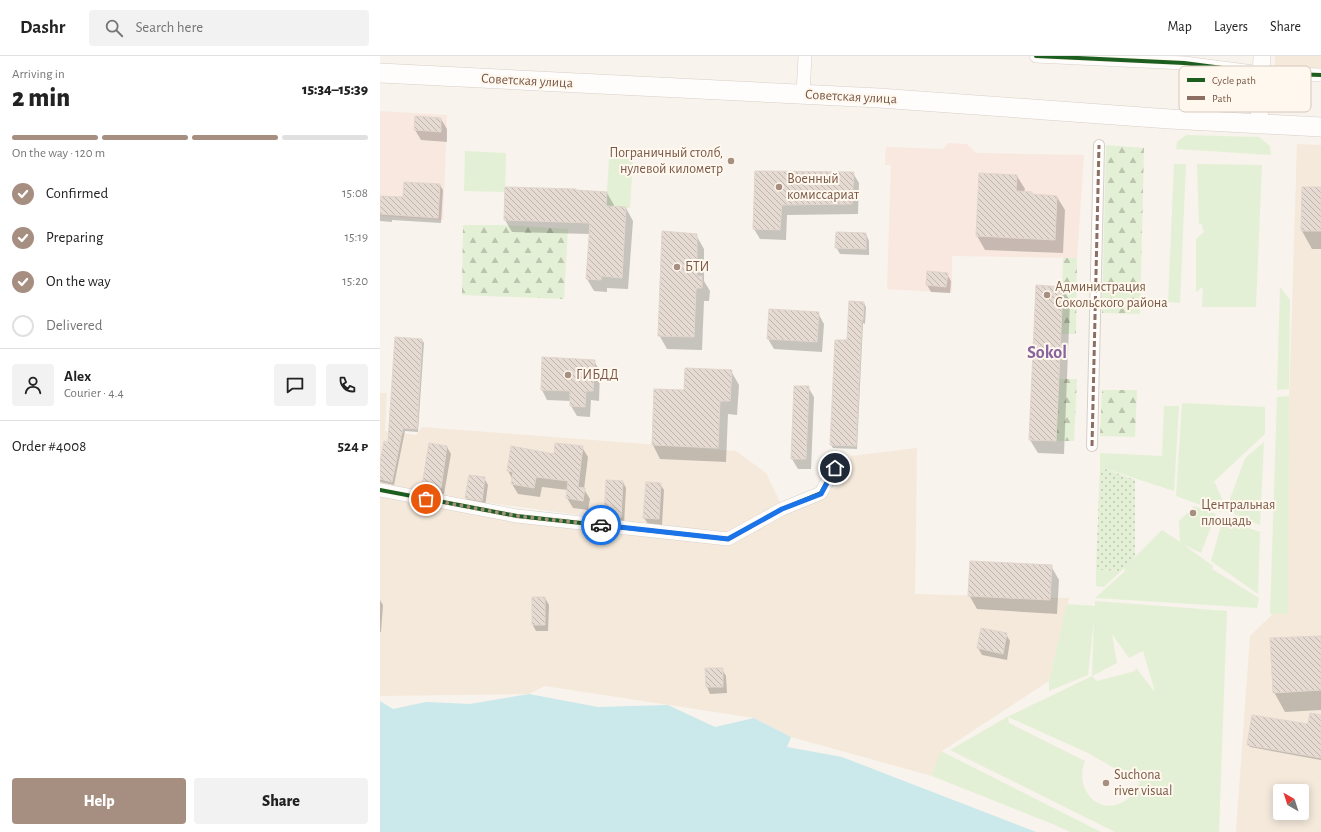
<!DOCTYPE html>
<html lang="en">
<head>
<meta charset="utf-8">
<style>
  :root { --surface:#fff; --page:#f2f2f2; --text:#222; --muted:#767676; --line:#e0e0e0; --accent:#a68f81 }
  body { margin:0; font-family:"Alegreya Sans",sans-serif; background:var(--page); color:var(--text); height:100vh; display:flex; flex-direction:column; font-size:15px; white-space:nowrap }
  * { box-sizing:border-box; margin:0 }
  p { font-size:13px; color:var(--muted) }
  .icon { flex:none; width:22px; height:22px; fill:none; stroke:currentColor; stroke-width:2; stroke-linecap:round; stroke-linejoin:round }
  .map { position:relative; flex:1; overflow:hidden }
  .details { display:flex; flex-direction:column; background:var(--surface); width:380px }
  .details>* { flex:none }
  .needle { width:26px; rotate:321deg }
  .controls { position:absolute; left:893px; top:728px; display:grid; gap:8px }
  .controls a { display:grid; place-items:center; width:36px; height:36px; border-radius:4px; background:var(--surface); box-shadow:0 2px 10px #0003; font-size:20px }
  .pin { position:absolute; display:grid; place-items:center; width:34px; height:34px; color:#fff; margin:-17px; border:2px solid #fff; border-radius:50%; box-shadow:0 1px 4px #0007 }
  .courier { position:absolute; display:grid; place-items:center; width:40px; height:40px; margin:-20px; border:3px solid #1a73e8; border-radius:50%; background:#fff; color:#222; box-shadow:0 1px 5px #0007 }
  .headline em { font-style:normal; font-weight:800 }
  .headline div { display:flex; flex-direction:column-reverse }
  .headline { display:flex; align-items:center; justify-content:space-between; height:68px; padding:0 12px }
  h1 { font-size:26px; font-weight:800; line-height:30px }
  .bar { display:grid; grid-template-columns:repeat(4,1fr); gap:6px 4px; align-content:center; height:48px; padding:0 12px }
  .bar i { height:5px; border-radius:3px; background:var(--line) }
  .bar .selected { background:var(--accent) }
  .bar p { grid-column:span 4 }
  .line { display:flex; align-items:center; gap:10px; padding:0 12px; border-top:1px solid var(--line) }
  .line div { flex:1 }
  .round { display:grid; place-items:center; flex:none; width:42px; height:42px; border-radius:4px; background:var(--page) }
  ol { padding:0 12px; list-style:none }
  li { display:flex; align-items:center; gap:12px; height:44px }
  li p { margin-inline-start:auto }
  li .icon { padding:4px; border-radius:50%; background:var(--accent); color:#fff; stroke-width:4 }
  li:last-child { color:var(--muted) }
  li i { width:22px; height:22px; border:2px solid var(--line); border-radius:50% }
  .primary-button { display:flex; gap:8px; margin-top:auto; padding:8px 12px }
  .primary-button a { flex:1; height:46px; border-radius:4px; background:var(--accent); color:#fff; font-size:16px; font-weight:800; line-height:46px; text-align:center }
  .primary-button a+a { background:var(--page); color:var(--text) }
  header { display:flex; align-items:center; gap:24px; box-sizing:border-box; height:56px; padding:0 20px; background:var(--surface); border-bottom:1px solid var(--line) }
  header strong { font-size:19px }
  nav { display:flex; gap:22px; margin-inline-start:auto; font-size:14px }
  .search { width:280px; height:36px; background:var(--page); display:flex; align-items:center; gap:10px; box-sizing:border-box; padding:0 14px; border-radius:4px; color:var(--muted); font-size:15px }
  main { display:flex; flex:1; min-height:0 }
  .map>svg:first-child { display:block }
  .residential { fill:#f4e9db; fill-rule:evenodd }
  .commercial { fill:#f9e8df }
  .grass { fill:#e4f0d5; fill-rule:evenodd }
  .forest { fill:url(#forest-firs) }
  .park { fill:url(#park-dots) }
  .water { fill:#cbe8eb }
  .shadow { fill:#0003 }
  .building { fill:url(#building-back-hatch); stroke:#e2d6cd }
  .lines { fill:none; stroke-linecap:round; stroke-linejoin:round }
  .pedestrian-casing { stroke:#d7d0ca; stroke-width:12 }
  .minor-casing { stroke:#d7d0ca; stroke-width:14 }
  .tertiary-casing { stroke:#d7d0ca; stroke-width:18 }
  .secondary-casing { stroke:#d8cec8; stroke-width:20 }
  .pedestrian { stroke:#fefdfc; stroke-width:10 }
  .minor { stroke:#fefdfc; stroke-width:13 }
  .tertiary { stroke:#fefdfc; stroke-width:17 }
  .secondary { stroke:#fefdfc; stroke-width:19 }
  .quiet { stroke:#8d6e63; stroke-width:3; stroke-dasharray:6 3; stroke-linecap:butt }
  .cycleway-casing { stroke:#fff8ee; stroke-width:6 }
  .cycleway { stroke:#1b5e20; stroke-width:4 }
  .done { stroke:#a68f81; stroke-width:4; stroke-dasharray:0 7.2 }
  .route { stroke:#1a73e8; stroke-width:5 }
  .poi-dot { fill:#a68f81; stroke:#fff8ee; stroke-width:1.5 }
  .labels { text-anchor:middle; dominant-baseline:central; stroke-width:4; stroke-linejoin:round; paint-order:stroke }
  .street-label { font-size:14px; fill:#7a5948; stroke:#fff8ee }
  .poi-label { font-size:14px; fill:#7a5948; stroke:#fff8ee; text-anchor:start }
  .district-label { font-size:18px; font-weight:bold; fill:#89639e; stroke:#fff8ee }
  .key { fill:#fff8ee; stroke:#d7c8bc; stroke-width:1 }
  .key-label { font-size:11px; fill:#7a5948 }
</style>
</head>
<body>
<header>
<strong>Dashr</strong>
<div class="search"><svg class="icon" aria-label="search" viewBox="0 0 24 24"><circle cx="10" cy="10" r="6"/><path d="M15 15l6 6"/></svg>Search here</div>
<nav><a>Map</a><a>Layers</a><a>Share</a></nav>
</header>
<main>
<section class="details">
<div class="headline"><div><h1>2 min</h1><p>Arriving in</p></div><em>15:34–15:39</em></div>
<div class="bar"><i class="selected"></i><i class="selected"></i><i class="selected"></i><i></i><p>On the way · 120 m</p></div>
<ol>
<li><svg class="icon" aria-label="check" viewBox="0 0 24 24"><path d="M5 12l5 5 9-10"/></svg>Confirmed<p>15:08</p></li>
<li><svg class="icon" aria-label="check" viewBox="0 0 24 24"><path d="M5 12l5 5 9-10"/></svg>Preparing<p>15:19</p></li>
<li><svg class="icon" aria-label="check" viewBox="0 0 24 24"><path d="M5 12l5 5 9-10"/></svg>On the way<p>15:20</p></li>
<li><i></i>Delivered</li>
</ol>
<div class="line" style="height:72px"><a class="round"><svg class="icon" aria-label="person" viewBox="0 0 24 24"><circle cx="12" cy="8" r="4"/><path d="M4 21q1-7 8-7t8 7"/></svg></a><div><b>Alex</b><p>Courier · 4.4</p></div><a class="round"><svg class="icon" aria-label="chat" viewBox="0 0 24 24"><path d="M4 5h16v11H9l-5 4z"/></svg></a><a class="round"><svg class="icon" aria-label="phone" viewBox="0 0 24 24"><path d="M5 4h4l2 5-3 2q2 4 5 5l2-3 5 2v4C11 20 4 13 5 4z"/></svg></a></div>
<div class="line" style="height:52px"><div>Order #4008</div><b>524 ₽</b></div>
<div class="primary-button"><a>Help</a><a>Share</a></div>
</section>
<div class="map">
<svg width="941" height="776" viewBox="0 0 941 776">
  <defs>
    <pattern id="forest-firs" width="22" height="20" patternUnits="userSpaceOnUse"><rect width="22" height="20" fill="#e4f0d5"/><path d="M5 1l3.5 6h-7zM16 11l3.5 6h-7z" fill="#bec5af"/></pattern>
    <pattern id="park-dots" width="8" height="8" patternUnits="userSpaceOnUse"><rect width="8" height="8" fill="#e4f0d5"/><path d="M2 2h.1M6 6h.1" fill="none" stroke="#bec5af" stroke-width="1.8" stroke-linecap="round"/></pattern>
    <pattern id="building-back-hatch" width="6" height="6" patternUnits="userSpaceOnUse"><rect width="6" height="6" fill="#e5dbd3"/><path d="M-1 5l2 2M0 0l6 6M5-1l2 2" fill="none" stroke="#bfb5ad"/></pattern>
  </defs>
  <rect width="100%" height="100%" fill="#f8f3ec"/>
  <path class="residential" d="M895,0H941V14L895,12Z
    M917,88L941,89V776H856L870,580L903,548ZM900,735H922V757H900Z
    M0,337H7L5,375L36,379L42,371L356,395L386,417L400,446L345,478L78,443L0,428Z
    M537,392L535,538L689,542L669,625L562,695L552,720L411,681L374,662L165,630L149,638L0,640V434L137,460L348,483L462,429L471,400Z"/>
  <path class="commercial" d="M0,55L67,59L63,164L0,160Z
    M568,87L587,88L596,97L704,99L697,202L572,200V237L507,233L511,109H505L506,91L563,93Z"/>
  <path class="grass" d="M806,79L879,81L890,90L891,99L796,93L797,86Z
    M85,95L126,97L125,136L84,135Z
    M229,103H253L250,152L226,150Z
    M794,108H806L800,247L788,246Z
    M817,108L882,109L876,251H822L823,231L816,236V183L824,176L821,167L819,169Z
    M900,231L910,244L909,333L897,334Z
    M909,340L908,558H890L897,341Z
    M802,347L885,351V378L827,432L834,425L844,447L841,456L796,440Z
    M784,350H799L794,435L720,411V397L782,400Z
    M884,386L880,469L854,458L850,443L865,402Z
    M814,450L836,458L821,497L804,489L833,510L832,513L879,542L877,552L715,542L745,515L744,512L782,474L800,486L799,465Z
    M843,463L880,476L878,538L831,505Z
    M716,514L741,515L724,531L716,530Z
    M715,545L847,555L839,776H735L570,694L627,661L712,620L714,563L708,619L669,635V625L687,548L715,550ZM732,578L749,602L763,595L775,636L756,612L755,615L717,625L712,620L737,607ZM628,661L708,697L760,727C755,733 750,743 743,746C716,760 694,731 705,705L629,667Z
    M561,695L721,776H690L675,769L552,720Z"/>
  <path class="forest" d="M726,89L764,92L760,258L722,257Z
    M83,169H124L188,173L184,243L82,239Z
    M683,202H697L696,278H681Z
    M679,323H697L694,385H676Z
    M722,334H757L755,381L720,380Z"/>
  <path class="park" d="M720,411L755,424V501L741,515L716,514Z"/>
  <path class="water" d="M149,638L218,651L288,649L335,671L374,662L411,681L407,691L462,701L656,776H0V645L13,653L46,646L90,648Z"/>
  <path class="shadow" d="M61,63L67,73V86L41,84L35,74Z
    M376,116L473,117L479,127L478,158L407,159L406,184L380,183L374,173Z
    M600,118L637,120L645,133L644,137L652,139L677,141L685,154L683,197L605,194L597,180Z
    M60,129L63,134L61,167L12,164V166L0,165V140L24,142Z
    M941,132V193H932L922,175Z
    M196,135L227,137L234,149L233,152H246L253,165L248,233L227,232V236L214,235L207,223L210,178L132,176L125,164Z
    M486,178L489,185V199L460,198L456,191Z
    M316,179L324,193V225L330,235L329,245H324L322,294L287,293L279,279Z
    M567,218L571,225L570,237L551,236L547,229Z
    M682,232L690,245L684,398L658,397L650,384Z
    M484,247L486,251L485,268L483,267L477,393L453,392L451,389L468,286Z
    M438,257L444,268L442,296L394,293L388,283Z
    M42,284L44,287L38,376L25,375L14,429L0,426V412L9,387Z
    M214,305L220,315L219,345L211,344L210,361L197,360L191,350V345L167,344L162,334Z
    M351,315L359,329L357,359L348,358L346,406L280,403L273,389L305,335Z
    M428,331L434,341L431,413H418L412,403Z
    M49,388L67,391L71,398L64,438L47,435L43,429Z
    M202,391L208,401L204,433L210,443L208,454L193,452L187,442L188,434L162,431L160,441L138,438L132,428L133,424L128,415Z
    M104,422L108,429L105,451L90,449L86,442Z
    M227,425L243,426L246,432L244,469L229,468L225,461Z
    M280,428L284,434L282,469L268,468L264,462Z
    M671,510L679,524L677,558L597,553L589,539Z
    M165,542L169,549L168,575H156L152,568Z
    M0,544L3,549L1,576H0Z
    M602,573L626,578L630,585L627,604L602,599L598,592Z
    M941,581V654L905,656L894,636Z
    M326,613H342L346,620L347,637L330,638L327,631Z
    M941,660V704L870,691L868,688L929,670Z"/>
  <path class="building" d="M35,60L61,62V76L34,74Z
    M375,115L474,116L472,148L402,149L400,174L373,173Z
    M599,117L637,119L636,135L652,136V138L677,140L675,184L596,180Z
    M24,126L60,128L58,162L0,158V140L23,141Z
    M125,131L196,133V134L227,136L226,150L246,151L242,222L221,220V224L206,223L210,167L124,164Z
    M922,131H941V175H921Z
    M282,175L317,178V220H322V232H316L314,281L278,280Z
    M456,176L486,177V193L455,192Z
    M547,215L568,217L566,231L546,229Z
    M656,229L683,231L676,385L649,384Z
    M469,245L484,246L483,264H482L476,390L450,389L455,284H467Z
    M389,253L439,256L437,286L387,283Z
    M15,281L42,283L37,373L23,372L12,426L0,423V406L4,385L8,386Z
    M162,301L215,304L213,335H206L205,351L190,350V335L161,334Z
    M305,312L352,314L350,345H340L338,392L272,389L274,333L304,334Z
    M414,330H429L426,403H411Z
    M49,387L67,390L61,432L42,429Z
    M175,387L203,390L198,431L205,432L203,445L186,442L188,425L156,421L154,432L131,428L133,416L127,415L131,390L174,398Z
    M89,419L105,421L102,445L85,442Z
    M226,424L243,425L241,462L224,461Z
    M266,426L281,427L279,463L263,462Z
    M590,505L672,509L670,544L588,540Z
    M152,541H165V569H152Z
    M601,572L627,577L623,598L597,592Z
    M941,580V634L893,637L890,582Z
    M325,612H343V631H326Z
    M930,657L941,659V702L867,689L872,659L928,668Z"/>
  <g class="lines">
    <defs>
      <path id="pedestrian" d="M712,390L719,89"/>
      <path id="minor" d="M656,0L804,7L881,17L941,19
        M423,38L425,0
        M0,434L137,460L348,483L402,453L441,437L455,411"/>
      <path id="tertiary" d="M879,67L882,0"/>
      <path id="secondary" d="M0,17L499,42L790,63L941,71"/>
    </defs>
    <use href="#pedestrian" class="pedestrian-casing"/>
    <use href="#minor" class="minor-casing"/>
    <use href="#tertiary" class="tertiary-casing"/>
    <use href="#secondary" class="secondary-casing"/>
    <use href="#pedestrian" class="pedestrian"/>
    <use href="#minor" class="minor"/>
    <use href="#tertiary" class="tertiary"/>
    <use href="#secondary" class="secondary"/>
    <path class="quiet" d="M712,390L719,89"/>
    <defs>
      <path id="cycleway" d="M656,0L804,7L881,17L941,19
        M0,434L137,460L348,483L402,453L441,437L455,411"/>
    </defs>
    <use href="#cycleway" class="cycleway-casing"/>
    <use href="#cycleway" class="cycleway"/>
  </g>
  <g class="lines">
    <path class="done" d="M46,443L137,460L221,469"/>
    <path class="route" d="M221,469L348,483L402,453L441,438L455,412"/>
  </g>
  <g class="poi-dot">
    <circle cx="351" cy="105" r="4"/>
    <circle cx="399" cy="131" r="4"/>
    <circle cx="297" cy="211" r="4"/>
    <circle cx="667" cy="239" r="4"/>
    <circle cx="188" cy="319" r="4"/>
    <circle cx="813" cy="457" r="4"/>
    <circle cx="726" cy="727" r="4"/>
  </g>
  <g class="labels">
    <g class="street-label">
      <text transform="translate(147 25) rotate(3)">Советская улица</text>
      <text transform="translate(471 41) rotate(3)">Советская улица</text>
    </g>
    <g class="poi-label">
      <text x="343" y="97" text-anchor="end">Пограничный столб,<tspan x="343" dy="16">нулевой километр</tspan></text>
      <text x="407" y="123">Военный<tspan x="407" dy="16">комиссариат</tspan></text>
      <text x="305" y="211">БТИ</text>
      <text x="675" y="231">Администрация<tspan x="675" dy="16">Сокольского района</tspan></text>
      <text x="196" y="319">ГИБДД</text>
      <text x="821" y="449">Центральная<tspan x="821" dy="16">площадь</tspan></text>
      <text x="734" y="719">Suchona<tspan x="734" dy="16">river visual</tspan></text>
    </g>
    <g class="district-label">
      <text x="667" y="297">Sokol</text>
    </g>
  </g>
  <rect x="799" y="10" width="132" height="46" rx="6" class="key"/>
  <rect x="807" y="22" width="18" height="4" fill="#1b5e20"/>
  <rect x="807" y="40" width="18" height="4" fill="#8d6e63"/>
  <g class="key-label">
    <text x="832" y="28">Cycle path</text>
    <text x="832" y="46">Path</text>
  </g>
</svg>
<div class="controls">
<a><svg class="needle" viewBox="-14 -14 28 28"><path d="M0-13l5 13h-10z" fill="#e53935"/><path d="M0 13l5-13h-10z" fill="#767676"/></svg></a>
</div>
<div class="pin" style="left:46px;top:443px;background:#ea580c"><svg class="icon" aria-label="bag" viewBox="0 0 24 24"><path d="M5 8h14l-1 12H6zM9 8a3 3 0 0 1 6 0"/></svg></div>
<div class="pin" style="left:455px;top:412px;background:#1f2937"><svg class="icon" aria-label="home" viewBox="0 0 24 24"><path d="M3 11l9-7 9 7M6 9v11h12V9"/></svg></div>
<div class="courier" style="left:221px;top:469px"><svg class="icon" aria-label="car" viewBox="0 0 24 24"><path d="M5 17H2v-5l4-1 3-4h7l3 4 3 1v5h-3M9 17h6M6 11h13"/><circle cx="7" cy="17" r="2"/><circle cx="17" cy="17" r="2"/></svg></div>
</div>
</main>
</body>
</html>
